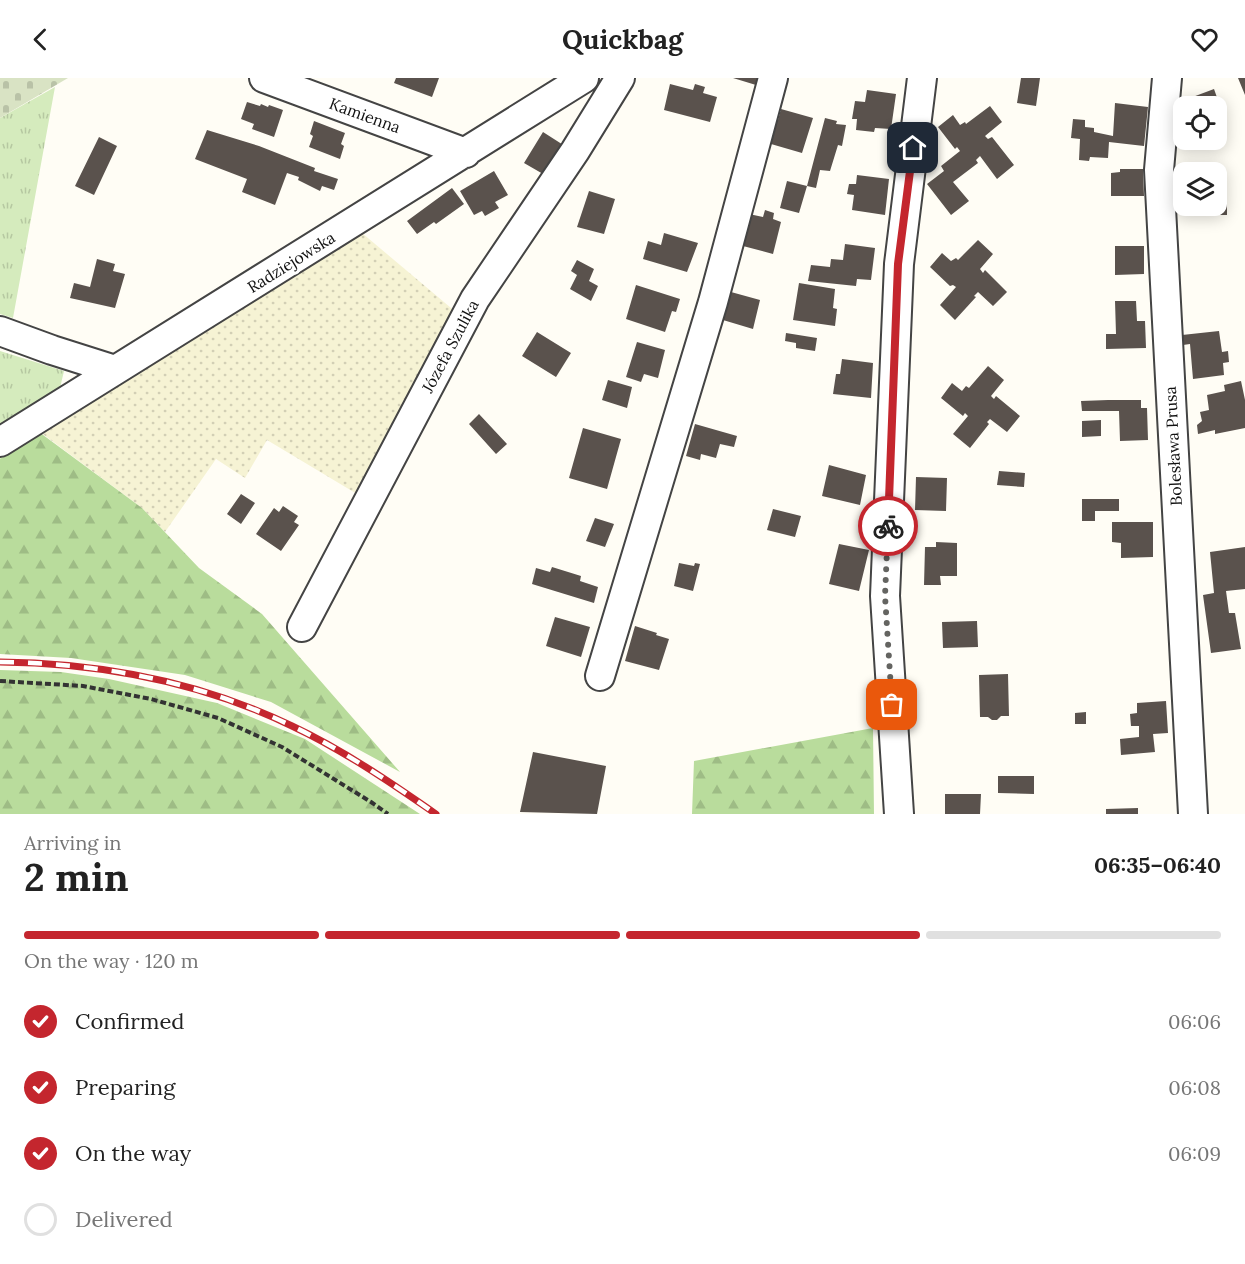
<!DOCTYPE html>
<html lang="en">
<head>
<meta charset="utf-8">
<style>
  :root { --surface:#fff; --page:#f2f2f2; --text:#222; --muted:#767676; --line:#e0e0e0; --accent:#c4262e }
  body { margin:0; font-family:Lora,serif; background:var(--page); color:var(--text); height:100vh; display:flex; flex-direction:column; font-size:22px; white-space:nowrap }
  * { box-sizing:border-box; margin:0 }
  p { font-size:20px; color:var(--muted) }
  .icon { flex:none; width:33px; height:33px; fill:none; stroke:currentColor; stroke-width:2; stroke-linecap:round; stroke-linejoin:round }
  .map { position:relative; height:736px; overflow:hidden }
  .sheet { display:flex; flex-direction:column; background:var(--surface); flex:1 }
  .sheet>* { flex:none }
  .controls { position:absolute; left:1173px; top:18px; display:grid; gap:12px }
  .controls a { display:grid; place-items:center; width:54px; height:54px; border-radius:12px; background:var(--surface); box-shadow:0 3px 15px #0003; font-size:30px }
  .pin { position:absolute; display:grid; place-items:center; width:51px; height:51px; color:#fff; margin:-26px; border-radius:12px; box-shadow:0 3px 9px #0006 }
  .courier { position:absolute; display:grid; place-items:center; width:60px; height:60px; margin:-30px; border:4px solid #c4262e; border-radius:50%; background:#fff; color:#222; box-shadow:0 2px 8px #0007 }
  .summary em { font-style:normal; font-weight:800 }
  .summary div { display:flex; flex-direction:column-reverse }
  .summary { display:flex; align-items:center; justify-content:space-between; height:102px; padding:0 24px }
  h1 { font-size:39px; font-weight:800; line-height:45px }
  .bar { display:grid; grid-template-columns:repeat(4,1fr); gap:9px 6px; align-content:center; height:72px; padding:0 24px }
  .bar i { height:8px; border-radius:4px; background:var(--line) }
  .bar .current { background:var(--accent) }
  .bar p { grid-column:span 4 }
  ol { padding:0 24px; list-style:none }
  li { display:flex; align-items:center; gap:18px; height:66px }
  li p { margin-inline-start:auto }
  li .icon { padding:6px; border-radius:50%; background:var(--accent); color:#fff; stroke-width:4 }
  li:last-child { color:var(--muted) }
  li i { width:33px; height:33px; border:3px solid var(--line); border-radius:50% }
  header { display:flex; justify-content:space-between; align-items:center; height:78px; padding:0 24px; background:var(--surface); font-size:27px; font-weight:800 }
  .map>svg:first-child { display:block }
  .farmland { fill:url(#farmland-dots) }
  .grass { fill:url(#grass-tufts) }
  .forest { fill:url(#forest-firs) }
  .cemetery { fill:url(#cemetery-stones) }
  .building { fill:#5a524d }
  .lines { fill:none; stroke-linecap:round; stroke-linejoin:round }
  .minor-casing { stroke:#444; stroke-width:32 }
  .path { stroke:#333; stroke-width:4; stroke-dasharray:6 3; stroke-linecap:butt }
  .minor { stroke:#fff; stroke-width:28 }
  .rail-casing { stroke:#c4262e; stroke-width:7 }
  .rail { stroke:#fff; stroke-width:4.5; stroke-dasharray:14; stroke-linecap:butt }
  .done { stroke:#646461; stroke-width:6; stroke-dasharray:0 10.8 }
  .route { stroke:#c4262e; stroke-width:8 }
  .labels { text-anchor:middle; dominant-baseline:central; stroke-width:6; stroke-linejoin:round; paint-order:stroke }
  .street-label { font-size:16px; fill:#111; stroke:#fff }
</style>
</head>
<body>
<header><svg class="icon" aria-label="back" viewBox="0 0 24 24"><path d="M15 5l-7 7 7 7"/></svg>Quickbag<svg class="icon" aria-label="heart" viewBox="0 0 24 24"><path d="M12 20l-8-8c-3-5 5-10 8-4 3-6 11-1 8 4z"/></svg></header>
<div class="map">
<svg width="1245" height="736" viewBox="0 0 1245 736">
  <defs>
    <pattern id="farmland-dots" width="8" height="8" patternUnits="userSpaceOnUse" patternTransform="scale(1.5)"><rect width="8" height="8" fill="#f6f3d4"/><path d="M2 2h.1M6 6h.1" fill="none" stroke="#d2cfb5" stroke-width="1.8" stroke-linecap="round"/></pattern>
    <pattern id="grass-tufts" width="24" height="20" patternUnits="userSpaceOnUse" patternTransform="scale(1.5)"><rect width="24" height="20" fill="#d5ebbd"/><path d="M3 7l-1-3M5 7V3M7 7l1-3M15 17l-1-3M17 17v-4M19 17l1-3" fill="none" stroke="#b6c8a1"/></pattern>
    <pattern id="forest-firs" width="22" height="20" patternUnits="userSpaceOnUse" patternTransform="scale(1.5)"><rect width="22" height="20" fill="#b9dc9c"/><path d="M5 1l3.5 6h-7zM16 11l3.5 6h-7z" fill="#9ebc85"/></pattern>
    <pattern id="cemetery-stones" width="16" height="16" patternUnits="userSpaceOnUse" patternTransform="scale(1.5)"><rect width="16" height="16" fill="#d9e3c4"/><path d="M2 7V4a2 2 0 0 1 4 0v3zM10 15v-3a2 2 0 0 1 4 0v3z" fill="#b9c2a7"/></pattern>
  </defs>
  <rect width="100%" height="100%" fill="#fffdf5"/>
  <path class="farmland" d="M362,155L457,235L362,419L267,362L245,400L216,381L165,454L142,430L40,354Z"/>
  <path class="grass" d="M55,9L13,240L0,236V40Z
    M0,273L64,293L60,310L39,354L0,381Z"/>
  <path class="forest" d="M39,354L142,430L199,490L262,536L400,694L271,624L185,597L71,580L0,576V381Z
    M0,592L61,594L109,601L217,625L305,661L420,736H0Z
    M873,650L874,736H692L694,683Z"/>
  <path class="cemetery" d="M0,0H68L0,40Z"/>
  <path class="building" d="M396,0H439L432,19L394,5Z
    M733,0H757L756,7Z
    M1021,0H1040L1036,28L1017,25Z
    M1238,0H1245V17Z
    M670,6L693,12L695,6L705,9L703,15L717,19L710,44L664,32Z
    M1214,11L1226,45L1216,48V28H1184L1182,23Z
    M867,12L896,16L891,51L875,50L874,54L856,52L857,41H852L855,23L865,24Z
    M247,24L260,28L261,26L268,29L269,27L283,32L274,59L252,51L254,46L241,41Z
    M1115,25L1148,29L1144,68L1109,64L1108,80L1090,79L1089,83L1079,82L1080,61L1071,60L1073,41L1085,42V49L1094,50V54L1113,58Z
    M990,28L1002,44L985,58L988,61L992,59L1014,87L997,101L980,78L976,82L978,85L953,104L969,123L951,137L927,106L944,93L941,88L960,73L957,69L955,71L938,49L953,37L960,47L965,44L966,46Z
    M781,31L813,40L802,75L771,66L775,52L770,51L774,41L778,42Z
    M825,40L837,43L836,46L846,47L842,68L838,67L830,93L820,92L816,110L807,108Z
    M314,43L345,55L341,66L344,68L340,81L309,69L313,58L310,56Z
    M207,52L259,68L315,90L314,93L338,101L334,112L322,108L320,113L298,102L299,99L287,95L275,127L242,114L247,101L195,81Z
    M543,54L568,70L550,100L524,85Z
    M99,59L117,68L94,117L75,108Z
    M1206,86V94H1185V87Z
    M1120,91H1143L1144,118H1111V95L1120,94Z
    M494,93L508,117L495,124L499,130L485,138L482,133L474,137L460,113Z
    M857,97L889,101L885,137L852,132L854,117L847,116L849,106H856Z
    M787,103L807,108L799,135L780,130Z
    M452,110L464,126L436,146L434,144L417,156L407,143Z
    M589,113L615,121L604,156L577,149Z
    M1216,116L1227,117V137H1212V130H1185V128H1216Z
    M765,132L774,135L773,141L781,144L773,176L743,168L749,136L763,139Z
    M664,155L698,165L687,194L643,181L648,163L661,167Z
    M978,162L993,176L980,191L983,195L985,192L1007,214L993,228L978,214L974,218L976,219L955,242L940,227L956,209L953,207L950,208L930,189L942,175L951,183L956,180L958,182Z
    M845,166L875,170L871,202L857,201L856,208L808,203L811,187L830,189L831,181L843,182Z
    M1115,168H1144V196L1115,197Z
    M97,181L115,186L113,193L125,196L115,230L70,220L74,205L90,209Z
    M577,182L594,191L589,203L598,208L591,223L570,211L577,197L571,193Z
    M799,205L835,211L833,230L837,231L835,248L793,242Z
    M636,207L680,221L676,234L672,233L665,254L626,241Z
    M731,214L760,222L753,251L723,242Z
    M1115,223H1136L1137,243H1145L1146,270L1106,271V256H1116Z
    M1219,253L1222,274L1228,273L1229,284L1223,285L1224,297L1193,301L1190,266L1183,267L1182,257Z
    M537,254L571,275L556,299L522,278Z
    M786,255L817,260L815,273L796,270V265L785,263Z
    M637,264L665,272L658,300L644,296L641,304L626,299Z
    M842,281L873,285L871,320L833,316L836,296H840Z
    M988,288L1004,302L991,318L994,321L996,318L1020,338L1007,354L990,341L987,344L989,346L970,370L953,356L968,338L965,335L963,338L941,320L952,305L962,313L966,308L969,310Z
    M608,302L632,309L627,330L602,322Z
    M1241,303L1245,322V350L1215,356V352L1198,356L1197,347L1202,343L1200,334L1209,332L1207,317L1225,313L1224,307Z
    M1108,322H1141V330H1147L1148,362L1120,363L1119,333H1082L1081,323Z
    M479,336L507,366L496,376L469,346Z
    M1101,342V358L1082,359V343Z
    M695,346L737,358L734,369L720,366L716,380L701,376L700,382L686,378Z
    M583,350L621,361L607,411L569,400Z
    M829,387L866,397L860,427L822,418Z
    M999,393L1025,395L1024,409L997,407Z
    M916,399L947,400L946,433L915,432Z
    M241,416L255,425L241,446L227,436Z
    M1082,421H1119V433H1095V443H1082Z
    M283,428L298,438L294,444L299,447L281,473L256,456L274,430L279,434Z
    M773,431L801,438L795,459L767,452Z
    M595,440L614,446L605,469L586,463Z
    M1112,444H1153V479L1121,480V465L1112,464Z
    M936,464L957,465V498H940L941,507H924L925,469H936Z
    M839,466L869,472L859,513L829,506Z
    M1245,469V511L1226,513L1229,535H1235L1241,571L1211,575L1203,517L1214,515L1210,474Z
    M679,485L694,488L695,485L700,486L693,513L674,508Z
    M552,489L581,498L580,503L598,509L594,525L532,506L536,490L550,494Z
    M555,539L590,549L581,579L546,568Z
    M977,543L978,569L943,570L942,544Z
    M635,548L657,555L656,557L669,561L659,592L625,583Z
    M1008,596L1009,638H1001L997,642H992L988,639H980L979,597Z
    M1166,623L1168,655L1153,656L1155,674L1121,677L1120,661L1139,659V648H1131L1130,636L1137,635V625Z
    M1086,634V646H1075V635Z
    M533,674L606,688L597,736L520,734Z
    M998,698H1034V716L998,715Z
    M945,716H981L980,736H945Z
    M1138,730V736H1106V731Z"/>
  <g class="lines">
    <defs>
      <path id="minor" d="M264,0L466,75
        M1167,0L1159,92L1193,736
        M0,253L52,272L115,292
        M0,364L584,0
        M302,549L475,221L575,73L620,0
        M600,598L713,224L773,0
        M899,736L885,518L899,186L922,0"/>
    </defs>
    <use href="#minor" class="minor-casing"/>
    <path class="path" d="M0,603L83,608L151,621L218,640L282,669L371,724L388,736"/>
    <use href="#minor" class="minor"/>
    <defs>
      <path id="rail" d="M0,584C101,585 201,604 292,648C343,672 390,704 436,736"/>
    </defs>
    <use href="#rail" class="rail-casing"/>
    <use href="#rail" class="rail"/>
  </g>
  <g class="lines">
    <path class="done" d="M888,448L885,518L892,627"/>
    <path class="route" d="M888,448L898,186L913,70"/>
  </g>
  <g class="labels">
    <g class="street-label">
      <text transform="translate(365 37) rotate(20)">Kamienna</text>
      <text transform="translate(291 184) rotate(-32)">Radziejowska</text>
      <text transform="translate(450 268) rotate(-62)">Józefa Szulika</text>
      <text transform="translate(1173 368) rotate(-93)">Bolesława Prusa</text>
    </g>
  </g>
</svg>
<div class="controls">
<a><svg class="icon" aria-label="locate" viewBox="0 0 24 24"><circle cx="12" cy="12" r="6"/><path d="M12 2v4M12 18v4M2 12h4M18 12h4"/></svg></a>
<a><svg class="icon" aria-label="layers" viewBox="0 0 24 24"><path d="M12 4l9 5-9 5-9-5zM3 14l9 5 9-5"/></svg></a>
</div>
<div class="pin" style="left:892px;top:627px;background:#ea580c"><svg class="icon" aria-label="bag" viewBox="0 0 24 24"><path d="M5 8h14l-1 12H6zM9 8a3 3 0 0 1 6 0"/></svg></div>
<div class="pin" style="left:913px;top:70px;background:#1f2937"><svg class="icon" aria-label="home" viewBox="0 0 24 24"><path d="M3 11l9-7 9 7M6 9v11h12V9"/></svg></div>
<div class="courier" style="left:888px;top:448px"><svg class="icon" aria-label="bike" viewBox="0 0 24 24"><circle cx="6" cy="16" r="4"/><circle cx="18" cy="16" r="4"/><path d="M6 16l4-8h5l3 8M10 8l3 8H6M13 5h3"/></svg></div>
</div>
<section class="sheet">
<div class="summary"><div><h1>2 min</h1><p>Arriving in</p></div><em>06:35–06:40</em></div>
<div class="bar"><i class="current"></i><i class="current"></i><i class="current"></i><i></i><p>On the way · 120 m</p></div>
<ol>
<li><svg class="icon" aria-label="check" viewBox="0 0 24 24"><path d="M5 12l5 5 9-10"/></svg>Confirmed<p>06:06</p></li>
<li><svg class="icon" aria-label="check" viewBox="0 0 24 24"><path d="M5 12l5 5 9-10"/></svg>Preparing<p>06:08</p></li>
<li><svg class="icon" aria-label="check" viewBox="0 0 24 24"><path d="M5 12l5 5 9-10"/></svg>On the way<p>06:09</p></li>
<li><i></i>Delivered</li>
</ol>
</section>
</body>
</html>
